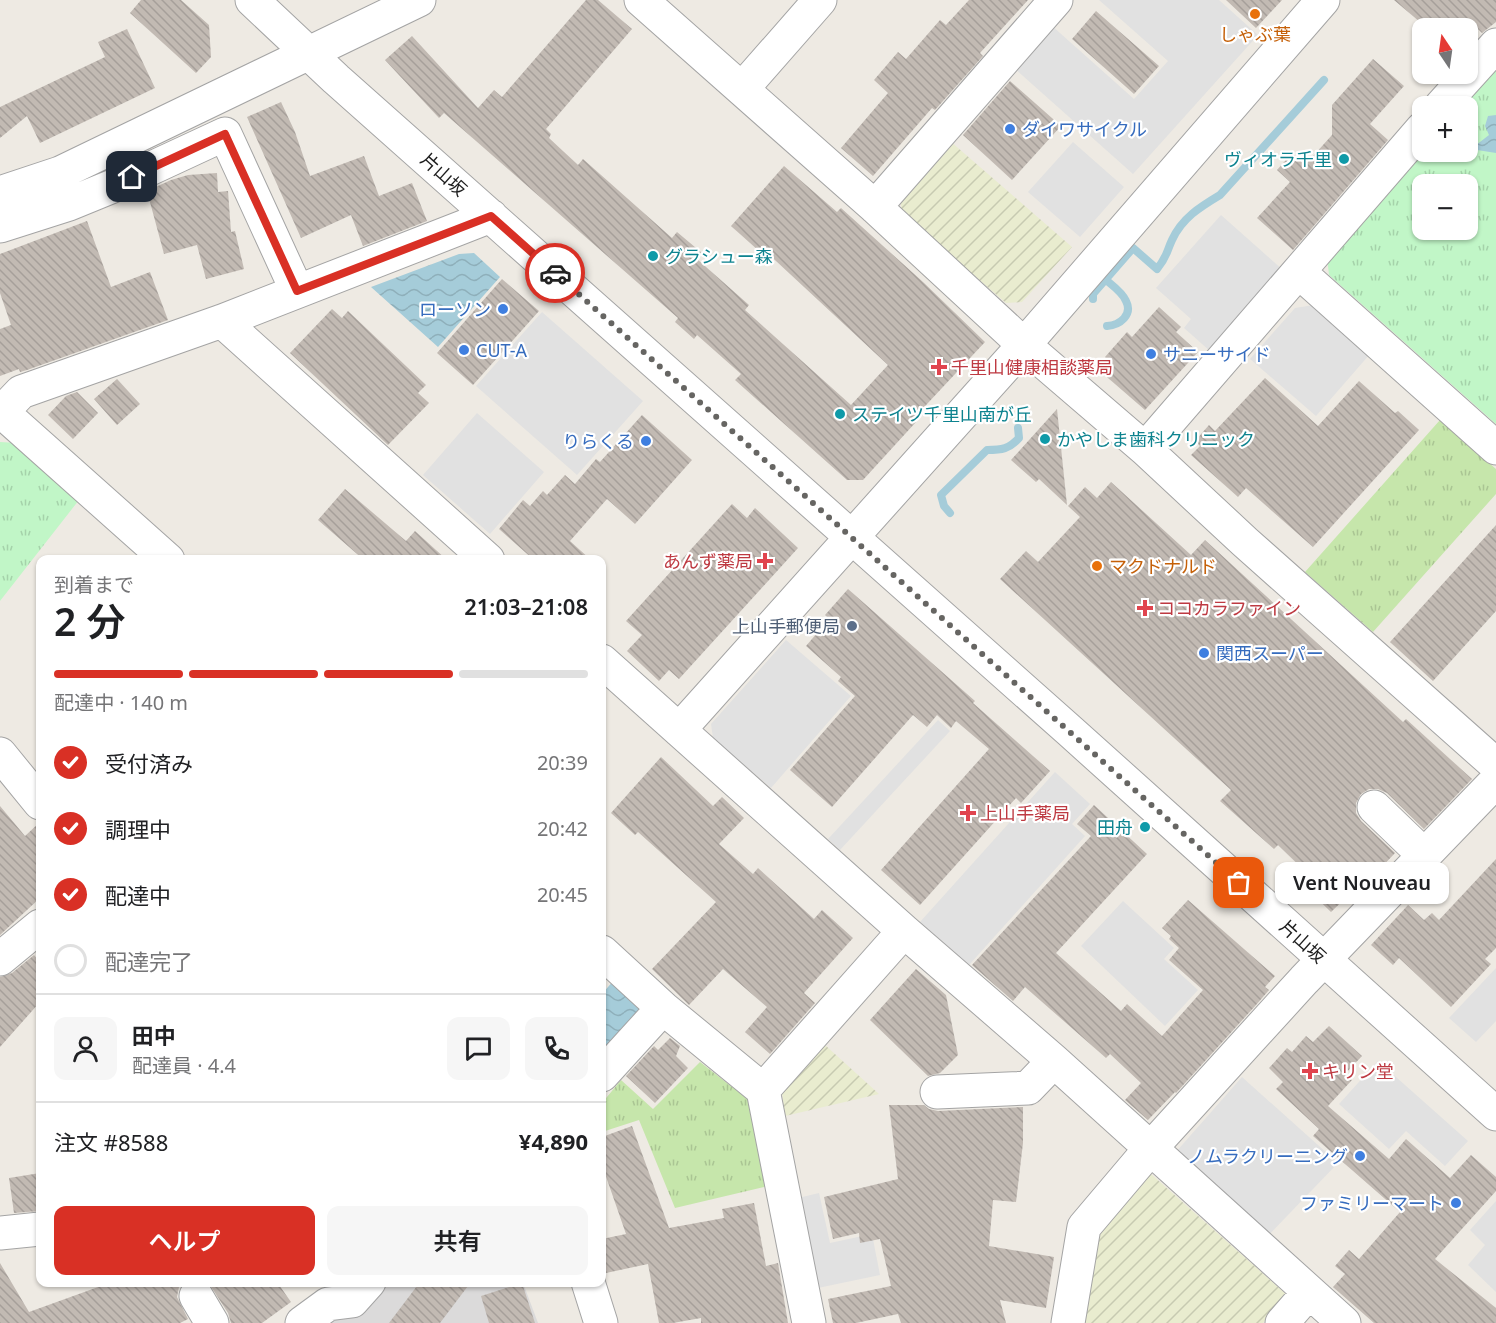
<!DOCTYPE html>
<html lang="ja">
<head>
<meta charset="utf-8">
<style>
  :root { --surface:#fff; --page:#f6f6f6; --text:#202124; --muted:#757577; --line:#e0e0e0; --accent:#d93025 }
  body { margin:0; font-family:"Noto Sans","Noto Sans JP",sans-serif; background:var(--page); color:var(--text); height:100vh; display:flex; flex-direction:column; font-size:22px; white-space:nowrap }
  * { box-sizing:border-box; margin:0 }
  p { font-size:20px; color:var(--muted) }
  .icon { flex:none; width:33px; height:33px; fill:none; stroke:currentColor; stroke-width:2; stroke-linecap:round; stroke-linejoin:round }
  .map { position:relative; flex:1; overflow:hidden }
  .sheet { position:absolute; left:36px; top:555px; width:570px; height:732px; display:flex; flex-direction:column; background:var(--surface); border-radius:12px; box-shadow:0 2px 4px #0004 }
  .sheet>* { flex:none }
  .needle { width:39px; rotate:347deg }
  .buttons { position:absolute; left:1412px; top:18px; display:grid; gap:12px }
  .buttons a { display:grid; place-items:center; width:66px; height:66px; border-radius:12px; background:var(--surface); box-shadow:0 2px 4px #0004; font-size:30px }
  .pin { position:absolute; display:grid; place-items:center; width:51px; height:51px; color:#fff; margin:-26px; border-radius:12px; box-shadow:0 3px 9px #0006 }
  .courier { position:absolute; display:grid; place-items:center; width:60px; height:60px; margin:-30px; border:4px solid #d93025; border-radius:50%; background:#fff; color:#222; box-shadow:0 2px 8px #0007 }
  .bubble { position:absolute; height:42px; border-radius:12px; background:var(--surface); box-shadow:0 2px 4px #0004; font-size:20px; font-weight:600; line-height:42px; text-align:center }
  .head em { font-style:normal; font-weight:600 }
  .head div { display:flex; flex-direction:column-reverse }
  .head { display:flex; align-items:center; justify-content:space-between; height:102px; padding:0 18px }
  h1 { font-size:39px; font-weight:600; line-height:45px }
  .bar { display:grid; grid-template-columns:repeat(4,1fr); gap:9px 6px; align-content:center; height:72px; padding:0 18px }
  .bar i { height:8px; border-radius:4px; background:var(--line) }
  .bar .on { background:var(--accent) }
  .bar p { grid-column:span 4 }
  .line { display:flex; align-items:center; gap:15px; padding:0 18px; border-top:2px solid var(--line) }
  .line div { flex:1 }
  .round { display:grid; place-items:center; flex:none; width:63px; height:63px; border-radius:12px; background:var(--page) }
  ol { padding:0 18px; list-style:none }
  li { display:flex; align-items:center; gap:18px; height:66px }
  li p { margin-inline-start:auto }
  li .icon { padding:6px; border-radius:50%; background:var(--accent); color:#fff; stroke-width:4 }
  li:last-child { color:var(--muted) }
  li i { width:33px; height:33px; border:3px solid var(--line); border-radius:50% }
  .action { display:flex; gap:12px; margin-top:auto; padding:12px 18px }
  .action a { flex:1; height:69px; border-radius:12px; background:var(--accent); color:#fff; font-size:24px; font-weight:600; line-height:69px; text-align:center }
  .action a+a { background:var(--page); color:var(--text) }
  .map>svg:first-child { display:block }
  .residential { fill:#dbdada }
  .farmland { fill:url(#farmland-furrows) }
  .grass { fill:url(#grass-tufts) }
  .park { fill:url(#park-tufts); fill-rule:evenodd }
  .parking { fill:#e1e1e1 }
  .water { fill:url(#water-waves) }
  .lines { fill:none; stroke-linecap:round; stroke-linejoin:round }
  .stream { stroke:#a5ccd9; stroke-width:8 }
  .building { fill:url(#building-back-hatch) }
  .minor-casing { stroke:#a4a4a4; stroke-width:35 }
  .minor { stroke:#fff; stroke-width:33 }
  .done { stroke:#666562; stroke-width:6; stroke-dasharray:0 10.8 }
  .route { stroke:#d93025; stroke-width:8 }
  .food-dot { fill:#e8710a; stroke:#fff; stroke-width:2 }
  .shop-dot { fill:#3f7fe0; stroke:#fff; stroke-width:2 }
  .culture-dot { fill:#0f9aa8; stroke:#fff; stroke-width:2 }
  .health-dot { fill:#e0444e; stroke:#fff; stroke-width:2 }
  .service-dot { fill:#5c6f8a; stroke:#fff; stroke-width:2 }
  .labels { text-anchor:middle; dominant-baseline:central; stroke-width:4.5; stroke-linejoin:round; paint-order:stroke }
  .food-label { font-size:18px; fill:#c56008; stroke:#fff }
  .shop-label { font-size:18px; fill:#366cbe; stroke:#fff; text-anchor:start }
  .culture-label { font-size:18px; fill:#0d838f; stroke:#fff; text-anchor:start }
  .street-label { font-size:18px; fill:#1d1d1d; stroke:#fff }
  .health-label { font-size:18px; fill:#be3a42; stroke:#fff; text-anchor:start }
  .service-label { font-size:18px; fill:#4e5e75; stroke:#fff; text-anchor:end }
</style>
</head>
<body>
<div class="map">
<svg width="1496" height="1323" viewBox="0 0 1496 1323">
  <defs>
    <pattern id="farmland-furrows" width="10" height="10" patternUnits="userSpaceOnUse" patternTransform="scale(1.5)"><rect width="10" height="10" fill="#e9eccf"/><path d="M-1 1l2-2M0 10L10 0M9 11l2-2" fill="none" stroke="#c7cab1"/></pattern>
    <pattern id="grass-tufts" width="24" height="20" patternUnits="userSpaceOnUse" patternTransform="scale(1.5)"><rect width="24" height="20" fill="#c6e6ab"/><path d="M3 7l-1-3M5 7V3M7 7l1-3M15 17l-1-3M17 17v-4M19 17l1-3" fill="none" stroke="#aac593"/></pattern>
    <pattern id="park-tufts" width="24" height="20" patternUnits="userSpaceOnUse" patternTransform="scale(1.5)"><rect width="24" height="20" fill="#c1f6c7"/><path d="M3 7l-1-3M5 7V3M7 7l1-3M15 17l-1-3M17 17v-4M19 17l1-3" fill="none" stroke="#a5d2aa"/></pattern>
    <pattern id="water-waves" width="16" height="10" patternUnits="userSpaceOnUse" patternTransform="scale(1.5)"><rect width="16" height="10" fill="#a5ccd9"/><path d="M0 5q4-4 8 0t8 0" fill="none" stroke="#8eafba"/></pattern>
    <pattern id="building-back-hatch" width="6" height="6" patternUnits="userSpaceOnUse" patternTransform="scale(1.5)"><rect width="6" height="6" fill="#c2bab3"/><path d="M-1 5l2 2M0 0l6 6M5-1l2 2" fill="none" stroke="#a69f9a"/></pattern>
  </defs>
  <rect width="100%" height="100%" fill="#eeeae3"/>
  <path class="residential" d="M379,1282L523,1283L538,1323H322Z"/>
  <path class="farmland" d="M950,141L1072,247L1022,302L1006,303L902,213L900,197Z
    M825,1045L879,1094L785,1116L782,1093Z
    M1151,1174L1287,1295L1263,1323H1083L1100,1232Z"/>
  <path class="grass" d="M1440,420L1496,469V494L1373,632L1305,572Z
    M700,1062L750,1101L768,1186L675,1208L639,1120L602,1132V1103L621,1080L653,1109Z"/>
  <path class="park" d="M1496,65V424L1329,275L1327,257L1422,152H1467V106H1460ZM1422,184H1467V230H1422Z
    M0,442L17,443L79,500L0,601Z"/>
  <path class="parking" d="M1099,0H1219L1258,35L1133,174L1014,68L1051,25L1134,99L1168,61Z
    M1073,142L1124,187L1080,237L1028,192Z
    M1221,215L1283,270L1210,351L1184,328L1191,319L1156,288Z
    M1314,305L1370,354L1316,416L1250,359L1295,308Z
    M542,312L643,401L577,475L476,386Z
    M477,413L544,472L490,534L423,475Z
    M786,640L851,696L771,788L713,738L711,724Z
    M938,720L950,731L840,850L828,839Z
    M1055,772L1090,804L1072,824L1085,836L969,965L920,922Z
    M1123,901L1174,948L1164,959L1198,990L1165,1026L1081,946Z
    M1496,968V1021L1476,1042L1449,1018Z
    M1378,1061L1468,1141L1445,1166L1406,1131L1389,1149L1339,1104Z
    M1242,1077L1338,1163L1267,1237L1175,1153Z
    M819,1193L830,1243L872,1234L880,1275L813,1289L794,1199Z
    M1496,1201V1292L1468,1265L1485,1245L1470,1230Z"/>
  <path class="water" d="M1496,115V153L1471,149L1489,135L1485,126L1488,116Z
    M474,253L500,277L438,347L371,287L459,254Z
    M614,980L638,1000L640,1014L602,1059V994Z"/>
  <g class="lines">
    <path class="stream" d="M1106,280C1112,285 1123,293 1126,301C1133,315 1120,325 1107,326
      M1093,299V294L1133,248L1157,269C1167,257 1166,253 1172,240C1182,218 1200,207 1220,195L1324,80
      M950,513L944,506L941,495L987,450C1002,450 1009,449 1019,438L1018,428"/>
  </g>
  <path class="building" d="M141,0H181L209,25L211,57L196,73L130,13Z
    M586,0H598L632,29L546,129L551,134L549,138L578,165L583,159L672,238L677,232L702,253L697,259L749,305L745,310L851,405L888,365L762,248L759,251L731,226L784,166L837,212L841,208L923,282L985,342L913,419L916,422L863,480H847L735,380L741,374L697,335L694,339L675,322L678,318L444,113L439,118L385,60L412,36L478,108L494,90L502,97Z
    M969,0H1028L980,53L983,56L935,110L932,108L873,176L841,148L888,93L874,80L898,52L906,59L940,20L946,25Z
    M1226,0H1282L1256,28Z
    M1394,0H1496V22L1482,33L1476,27L1427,28Z
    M1096,11L1159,66L1134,94L1072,39Z
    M127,29L155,88L40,143L27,116L0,138V107L105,57L98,42Z
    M1373,59L1404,86L1370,124L1388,140L1293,250L1257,218L1290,182L1277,170L1292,153L1305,165L1332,135V105Z
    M1010,81L1061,126L1012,180L963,135Z
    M281,102L295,132L310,176L364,156L379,196L412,183L427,221L363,246L351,215L301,238L247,117Z
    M217,173L218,192L228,191L231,232L235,231L244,269L206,279L197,245L164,254L147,191L171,180L188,175Z
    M87,221L111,287L150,272L168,320L27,370L20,372L19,369L0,376V329L11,325L0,293V254Z
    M502,279L539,311L473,385L437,353Z
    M1159,307L1181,327L1176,332L1198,352L1145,410L1100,371L1109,361L1105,357L1127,332L1132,337Z
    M332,309L342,318L348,311L426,385L418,393L429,403L388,445L290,353Z
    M1265,378L1318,426L1359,381L1395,413L1398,411L1419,430L1313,547L1246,488L1238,497L1191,455L1200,446L1195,441L1209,425L1215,431Z
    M117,379L140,404L117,425L94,399Z
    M77,392L98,413L73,439L48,415L66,396Z
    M1057,409L1067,505L1039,479L1036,482L1011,460Z
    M642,415L692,460L635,524L607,499L570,541L591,560H534L499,529L523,500L530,506L543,491L547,495L565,475L575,484L596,459L600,462Z
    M1111,482L1191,555L1205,540L1403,722L1406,719L1472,779L1424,829L1387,793L1378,789H1369L1361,794L1356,803V813L1361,821L1395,853L1362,888L1359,885L1331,912L1305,887L1313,879L1278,845L1274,849L1220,801L1231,790L1000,579L1026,551L1038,562L1080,517L1068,506L1085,487L1097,498Z
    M345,489L406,541L415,531L447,560H364L318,520Z
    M732,504L747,518L755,508L798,548L679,679L669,670L659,681L627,651L642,635L626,621Z
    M1496,525V611L1433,681L1390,642Z
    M848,589L975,701L973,703L1050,771L1021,803L1016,798L920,905L881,870L989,749L956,721L951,728L937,715L927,727L913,715L832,807L790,770L855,696L838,681L841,677L806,646L829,619L825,615Z
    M661,757L713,806L722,797L744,818L719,844L753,874L758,868L814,919L822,910L853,938L804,993L815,1003L770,1054L745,1032L767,1007L723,969L689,1005L652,969L716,902L638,832L635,835L611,813Z
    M1094,805L1147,854L1056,953L1121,1011L1127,1004L1162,1036L1203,990L1169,960L1179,948L1169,939L1171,936L1162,928L1188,900L1275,976L1265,987L1269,990L1256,1005L1176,1093L1175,1092L1148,1120L1125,1100L1141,1083L1110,1054L1106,1058L1025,987L1013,1001L972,965L1091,836L1077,824Z
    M0,806L25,836L40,822V898L0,935Z
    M1496,859V948L1485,959L1491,964L1451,1007L1399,958L1393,965L1371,945L1408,905L1424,920L1432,913L1439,920Z
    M34,955L40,962V1002L0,1047V977L12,973Z
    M916,969L946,995L958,1055L940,1073L928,1076L870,1020Z
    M1329,1026L1362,1056L1345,1074L1352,1080L1328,1106L1389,1159L1406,1139L1450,1178L1471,1155L1496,1177V1191L1435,1259L1496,1308V1323H1374L1333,1287L1345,1274L1335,1266L1349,1250L1359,1259L1400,1212L1313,1136L1319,1129L1276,1089L1283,1082L1269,1068L1287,1048L1292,1052L1306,1036L1313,1042Z
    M670,1038L680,1046L676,1056L688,1068L655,1103L626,1076L654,1046L658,1050Z
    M889,1105H924L929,1109L938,1111L1023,1107V1143L1016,1202L993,1200L989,1246L1054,1257L1046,1308L1000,1300L1006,1323H901L898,1314L856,1323H833L828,1299L891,1286L880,1239L860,1243L859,1233L833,1239L824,1197L898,1179Z
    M632,1126L669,1228L724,1218L722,1209L754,1203L766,1266L778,1263L788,1323H701V1318L673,1323H659L648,1264L606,1273L602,1253V1239L626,1234L602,1165V1137Z
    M40,1173V1211L14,1213L9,1178Z
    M0,1263L29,1312L112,1282H184L179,1287L177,1297L188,1319L180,1323H0Z
    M208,1282H277L291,1302L262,1323H231L228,1313Z
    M420,1282H471L440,1323H389Z
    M522,1283L535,1323H489L481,1296Z"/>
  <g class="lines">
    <defs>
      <path id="minor" d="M252,0L336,79L1070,731L1496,1114
        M641,0L875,207L1024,345L1145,449L1245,542L1496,765
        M742,89L820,0
        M1441,106L1496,45
        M0,193L60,173L419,0
        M875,207L1056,0
        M0,226L69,204L113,186L225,134L297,291
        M1299,272L1496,448
        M222,321L488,560
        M2,412L168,560
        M0,414L21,392L222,321L491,216
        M1145,449L1422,129
        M602,661L904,931L1054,1061L1344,1323
        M679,730L1024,345L1323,0
        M0,754L40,803
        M1374,807L1425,856
        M602,952L663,1008L763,1090L809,1323
        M0,959L40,926
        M602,1075L663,1008
        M763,1090L904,931
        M937,1092L1028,1088L1054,1061
        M0,1233L40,1229
        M588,1282L601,1323
        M196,1296L212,1323
        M302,1323L328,1304L352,1301L369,1282
        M1068,1323L1084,1227L1150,1149L1304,980L1496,781
        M1282,1323L1309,1292"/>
    </defs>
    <use href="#minor" class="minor-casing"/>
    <use href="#minor" class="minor"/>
  </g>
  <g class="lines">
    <path class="done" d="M555,273L1239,883"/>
    <path class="route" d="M132,177L225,134L297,291L491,216L555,273"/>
  </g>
  <g class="food-dot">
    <circle cx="1255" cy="14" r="6"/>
    <circle cx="1097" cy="566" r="6"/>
  </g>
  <g class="shop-dot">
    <circle cx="1010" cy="129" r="6"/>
    <circle cx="503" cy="309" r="6"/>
    <circle cx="464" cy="350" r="6"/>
    <circle cx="1151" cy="354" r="6"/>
    <circle cx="646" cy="441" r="6"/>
    <circle cx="1204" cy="653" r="6"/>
    <circle cx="1360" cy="1156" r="6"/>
    <circle cx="1456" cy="1203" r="6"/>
  </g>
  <g class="culture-dot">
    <circle cx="1344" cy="159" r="6"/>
    <circle cx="653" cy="256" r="6"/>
    <circle cx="840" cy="414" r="6"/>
    <circle cx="1045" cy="439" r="6"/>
    <circle cx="1145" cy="827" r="6"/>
  </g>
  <g class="health-dot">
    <path d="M936 358h6v6h6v6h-6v6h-6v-6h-6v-6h6z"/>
    <path d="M762 552h6v6h6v6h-6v6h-6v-6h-6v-6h6z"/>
    <path d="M1142 599h6v6h6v6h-6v6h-6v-6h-6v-6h6z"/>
    <path d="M965 804h6v6h6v6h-6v6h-6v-6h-6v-6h6z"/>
    <path d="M1307 1062h6v6h6v6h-6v6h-6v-6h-6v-6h6z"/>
  </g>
  <circle class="service-dot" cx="852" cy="626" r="6"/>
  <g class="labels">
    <g class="food-label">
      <text x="1255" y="34">しゃぶ葉</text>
      <text x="1109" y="566" text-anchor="start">マクドナルド</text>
    </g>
    <g class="shop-label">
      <text x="1022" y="129">ダイワサイクル</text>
      <text x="491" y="309" text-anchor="end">ローソン</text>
      <text x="476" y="350">CUT-A</text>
      <text x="1163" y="354">サニーサイド</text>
      <text x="634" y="441" text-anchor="end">りらくる</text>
      <text x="1216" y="653">関西スーパー</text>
      <text x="1348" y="1156" text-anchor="end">ノムラクリーニング</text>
      <text x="1444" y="1203" text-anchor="end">ファミリーマート</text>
    </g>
    <g class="culture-label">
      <text x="1332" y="159" text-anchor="end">ヴィオラ千里</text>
      <text x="665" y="256">グラシュー森</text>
      <text x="852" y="414">ステイツ千里山南が丘</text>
      <text x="1057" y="439">かやしま歯科クリニック</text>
      <text x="1133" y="827" text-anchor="end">田舟</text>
    </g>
    <g class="street-label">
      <text transform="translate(444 174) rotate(42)">片山坂</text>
      <text transform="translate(1303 941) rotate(42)">片山坂</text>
    </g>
    <g class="health-label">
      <text x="951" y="367">千里山健康相談薬局</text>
      <text x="753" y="561" text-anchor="end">あんず薬局</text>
      <text x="1157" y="608">ココカラファイン</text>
      <text x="980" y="813">上山手薬局</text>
      <text x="1322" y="1071">キリン堂</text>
    </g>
    <g class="service-label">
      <text x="840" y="626">上山手郵便局</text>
    </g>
  </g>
</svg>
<div class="buttons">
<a><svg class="needle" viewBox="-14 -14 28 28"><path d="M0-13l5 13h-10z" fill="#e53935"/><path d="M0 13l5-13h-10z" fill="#757577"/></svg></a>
<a>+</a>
<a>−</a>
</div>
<div class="pin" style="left:1239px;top:883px;background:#ea580c"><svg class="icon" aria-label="bag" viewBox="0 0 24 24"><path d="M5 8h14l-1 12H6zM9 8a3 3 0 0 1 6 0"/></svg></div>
<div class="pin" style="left:132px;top:177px;background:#1f2937"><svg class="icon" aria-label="home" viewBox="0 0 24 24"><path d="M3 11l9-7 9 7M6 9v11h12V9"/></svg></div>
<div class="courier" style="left:555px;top:273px"><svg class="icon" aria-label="car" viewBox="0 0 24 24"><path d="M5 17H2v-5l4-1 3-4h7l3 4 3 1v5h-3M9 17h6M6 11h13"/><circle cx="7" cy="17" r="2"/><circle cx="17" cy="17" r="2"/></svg></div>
<div class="bubble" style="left:1275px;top:862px;width:174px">Vent Nouveau</div>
<section class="sheet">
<div class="head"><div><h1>2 分</h1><p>到着まで</p></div><em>21:03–21:08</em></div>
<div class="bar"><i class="on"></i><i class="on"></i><i class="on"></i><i></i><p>配達中 · 140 m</p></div>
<ol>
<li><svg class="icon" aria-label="check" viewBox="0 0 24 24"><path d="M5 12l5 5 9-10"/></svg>受付済み<p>20:39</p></li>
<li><svg class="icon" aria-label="check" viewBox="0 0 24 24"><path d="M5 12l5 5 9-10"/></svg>調理中<p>20:42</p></li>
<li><svg class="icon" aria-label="check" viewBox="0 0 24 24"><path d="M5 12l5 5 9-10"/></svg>配達中<p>20:45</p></li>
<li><i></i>配達完了</li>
</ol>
<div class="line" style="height:108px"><a class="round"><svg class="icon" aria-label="person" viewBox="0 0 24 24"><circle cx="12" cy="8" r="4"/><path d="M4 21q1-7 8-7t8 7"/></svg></a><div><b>田中</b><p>配達員 · 4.4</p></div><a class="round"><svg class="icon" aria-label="chat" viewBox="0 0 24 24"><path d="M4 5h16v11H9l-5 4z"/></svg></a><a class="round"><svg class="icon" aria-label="phone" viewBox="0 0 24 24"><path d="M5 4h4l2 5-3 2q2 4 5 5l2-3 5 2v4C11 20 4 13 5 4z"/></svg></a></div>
<div class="line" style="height:78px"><div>注文 #8588</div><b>¥4,890</b></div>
<div class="action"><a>ヘルプ</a><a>共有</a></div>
</section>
</div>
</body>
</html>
